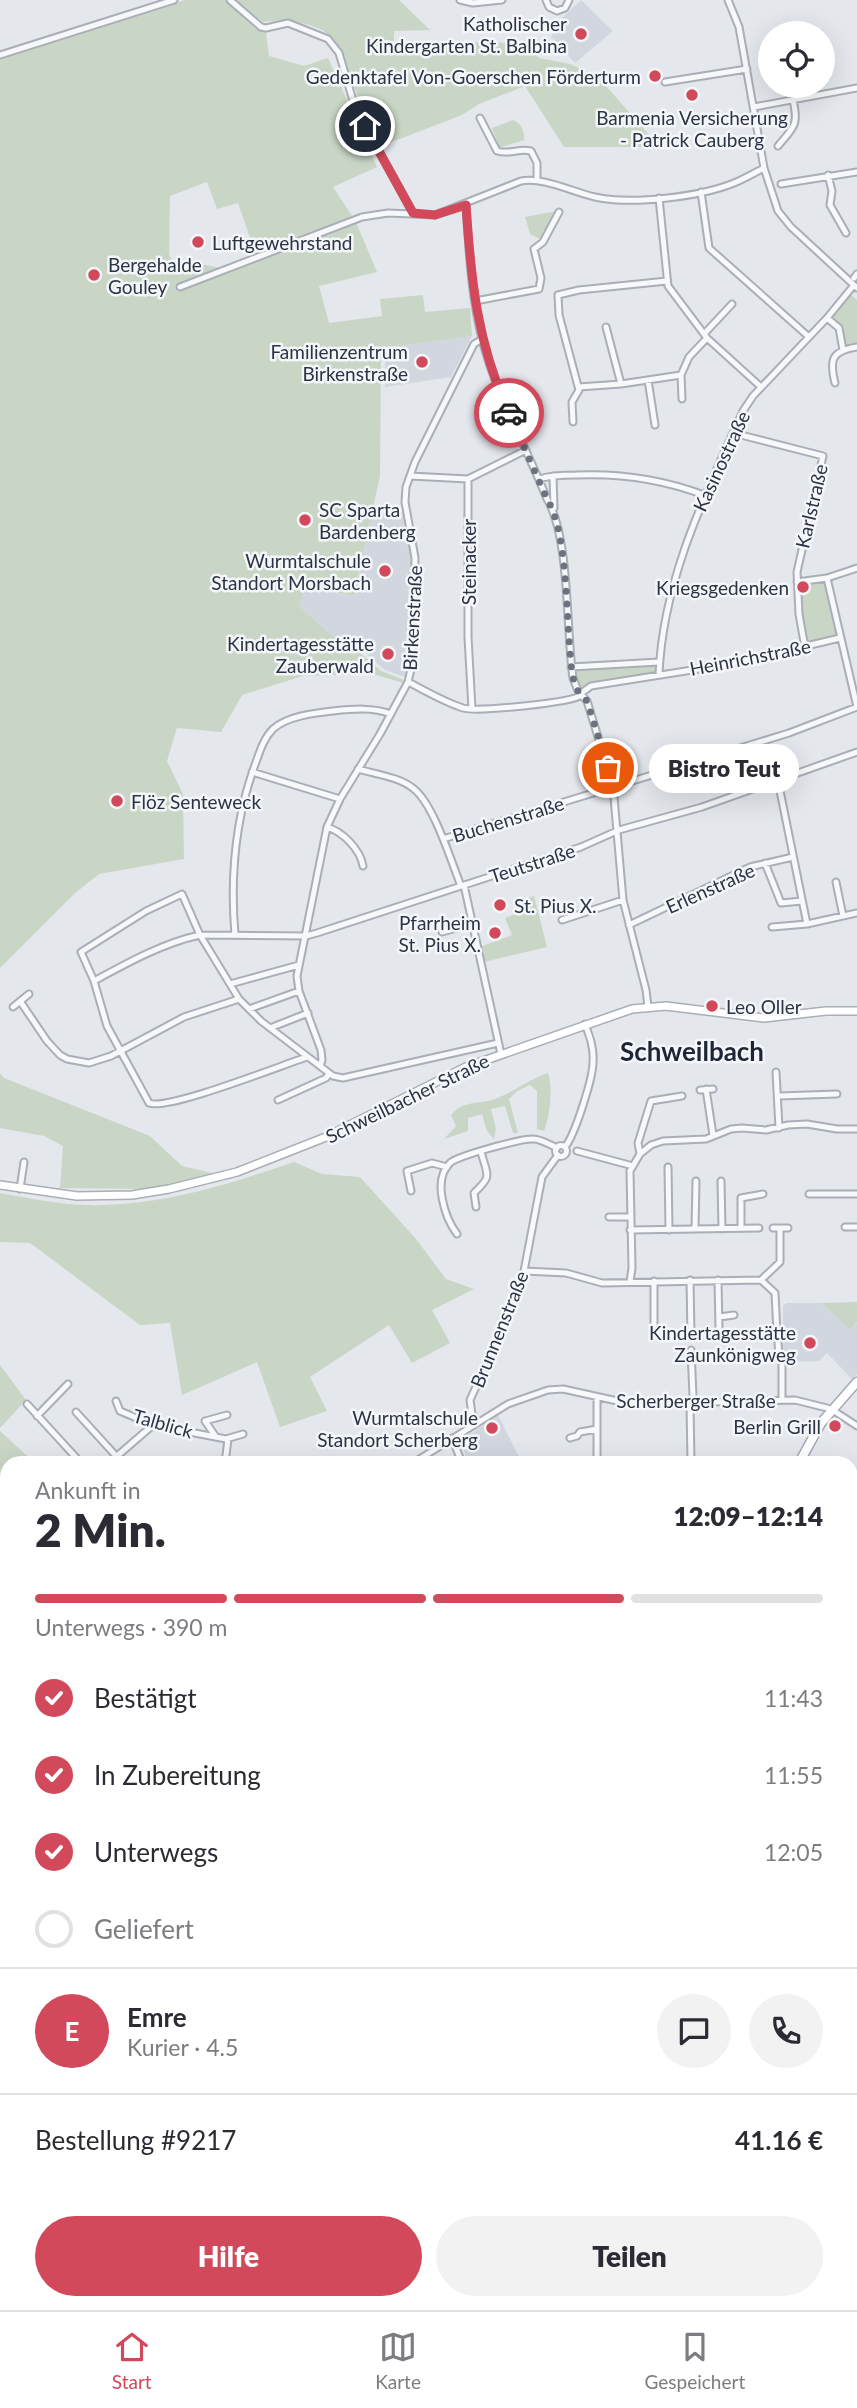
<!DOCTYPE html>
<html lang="de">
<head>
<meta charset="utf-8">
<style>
  :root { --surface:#fff; --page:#f2f2f3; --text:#2b2b33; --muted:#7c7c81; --line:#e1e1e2; --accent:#d1495b }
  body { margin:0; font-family:Lato,sans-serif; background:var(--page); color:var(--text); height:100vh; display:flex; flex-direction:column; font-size:26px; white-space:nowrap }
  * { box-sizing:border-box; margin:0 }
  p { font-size:23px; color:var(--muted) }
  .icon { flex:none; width:38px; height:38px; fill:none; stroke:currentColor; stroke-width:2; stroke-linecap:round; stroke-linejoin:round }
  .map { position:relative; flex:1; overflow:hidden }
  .details { position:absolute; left:0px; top:1456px; width:858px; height:854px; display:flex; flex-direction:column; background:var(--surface); border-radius:21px 21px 0 0; box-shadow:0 7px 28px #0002 }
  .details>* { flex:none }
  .controls { position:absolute; left:758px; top:21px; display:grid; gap:14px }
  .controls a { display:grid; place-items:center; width:77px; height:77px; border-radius:50%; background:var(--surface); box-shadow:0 7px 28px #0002; font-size:35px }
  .pin { position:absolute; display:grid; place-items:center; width:60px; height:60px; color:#fff; margin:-30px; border:4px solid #fff; border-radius:50%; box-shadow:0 2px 7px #0007 }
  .courier { position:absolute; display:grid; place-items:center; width:70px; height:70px; margin:-35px; border:5px solid #d1495b; border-radius:50%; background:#fff; color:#222; box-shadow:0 2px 9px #0007 }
  .bubble { position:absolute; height:49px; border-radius:24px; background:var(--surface); box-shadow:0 7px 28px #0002; font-size:23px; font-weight:800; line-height:49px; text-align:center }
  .overview em { font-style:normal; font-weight:800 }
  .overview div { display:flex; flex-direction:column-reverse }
  .overview { display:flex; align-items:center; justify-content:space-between; height:119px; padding:0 35px }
  h1 { font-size:46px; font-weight:800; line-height:52px }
  .bar { display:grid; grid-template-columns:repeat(4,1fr); gap:10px 7px; align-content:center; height:84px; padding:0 35px }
  .bar i { height:9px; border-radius:5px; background:var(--line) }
  .bar .active { background:var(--accent) }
  .bar p { grid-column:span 4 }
  .line { display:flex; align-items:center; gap:18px; padding:0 35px; border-top:2px solid var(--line) }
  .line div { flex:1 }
  .round { display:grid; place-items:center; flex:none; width:74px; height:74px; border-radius:37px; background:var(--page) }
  ol { padding:0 35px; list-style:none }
  li { display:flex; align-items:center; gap:21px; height:77px }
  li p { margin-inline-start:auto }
  li .icon { padding:7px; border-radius:50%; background:var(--accent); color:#fff; stroke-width:4 }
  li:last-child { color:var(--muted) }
  li i { width:38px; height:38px; border:4px solid var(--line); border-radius:50% }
  .cta { display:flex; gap:14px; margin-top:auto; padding:14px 35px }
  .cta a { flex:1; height:80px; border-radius:42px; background:var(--accent); color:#fff; font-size:28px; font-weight:800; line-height:80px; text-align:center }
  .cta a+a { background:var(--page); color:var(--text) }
  .tabs { display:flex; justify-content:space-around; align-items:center; height:98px; border-top:2px solid var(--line); background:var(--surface); font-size:19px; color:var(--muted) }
  .tabs a { display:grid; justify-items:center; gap:4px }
  .tabs .active { color:var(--accent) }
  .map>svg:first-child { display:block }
  .built { fill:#d2d6de }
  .green { fill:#c9d6c5; fill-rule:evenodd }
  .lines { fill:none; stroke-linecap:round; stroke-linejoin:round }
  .stream { stroke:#9fb4cc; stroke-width:2 }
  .minor-casing { stroke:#a9aeb7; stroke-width:9 }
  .secondary-casing { stroke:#a9aeb7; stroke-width:10 }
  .primary-casing { stroke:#a3abb8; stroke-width:11 }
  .minor { stroke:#f7f8fa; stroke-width:5 }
  .secondary { stroke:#fff; stroke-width:7 }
  .primary { stroke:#fff; stroke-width:8 }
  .done { stroke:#6c737f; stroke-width:7; stroke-dasharray:0 12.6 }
  .route { stroke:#d1495b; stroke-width:9 }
  .poi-dot { fill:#d1495b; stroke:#f4f6f9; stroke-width:2.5 }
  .labels { text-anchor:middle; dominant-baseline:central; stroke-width:5; stroke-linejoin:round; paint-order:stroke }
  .poi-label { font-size:19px; fill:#2b3445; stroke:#f4f6f9; text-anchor:end }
  .street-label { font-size:19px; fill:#2b3445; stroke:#f4f6f9 }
  .district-label { font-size:26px; font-weight:bold; fill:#1d2536; stroke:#f4f6f9 }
</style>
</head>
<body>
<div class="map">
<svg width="857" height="2310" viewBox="0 0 857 2310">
  <rect width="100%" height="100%" fill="#e4e7ec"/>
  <path class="built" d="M581,0L613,31L575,63L551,37L559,21Z
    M472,336L451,377L385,387V347Z
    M372,511L403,512L408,535L412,558L408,664L405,677L385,670L360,648L354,655L299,606L304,585L351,596L354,595Z
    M787,1303H822L850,1330L857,1323V1374L852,1379L827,1353L819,1361L788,1362L783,1356V1306Z
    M498,1415L522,1463H467L462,1440Z"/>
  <path class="green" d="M185,0H225L231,2L266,33L269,56L304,66L328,58L377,167L333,187L356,222L377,272L319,286L329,323L382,316L380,299L423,295L425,312L470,308L472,336L381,348L380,476L354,594L352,596L305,585L299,606L354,655L358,651L381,671L404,680L403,683L373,674L303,676L242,695L221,732L177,728L167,761L183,794L184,859L99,874L74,894L0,968V58ZM207,182L217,209L238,203L255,252L268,248L270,255L185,287H177L221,268L201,264L178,272L169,254L170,196Z
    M234,0H399L430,30L394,31V41L373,39L388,42L445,46L488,41L527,46L539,58L570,64L598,77L660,147H564L525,86L479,104L462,115L379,147C369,125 360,103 352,81C348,71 346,59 341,50C328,22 289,19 263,22Z
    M513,120C521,123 525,131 524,140L498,148L493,142L497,141L492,128Z
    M557,211L542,240L530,234L525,217Z
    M850,294L857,300V345L846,347L844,332L830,317Z
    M826,581L837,636L808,643L801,606L800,584Z
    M658,663V673L579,687L574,668Z
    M534,896L547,947L484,962L480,947L512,935L505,918L520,912L516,901Z
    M0,1073L4,1078L150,1136L182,1166L216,1174L152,1189L60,1188L63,1146L44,1136L0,1128Z
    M548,1073C553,1088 550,1116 544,1131L537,1129V1091L530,1085L517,1091L509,1099L518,1133H513L505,1106L491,1109L496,1129L494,1139L487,1131L482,1114L468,1118V1131L444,1139L456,1126L451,1115C463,1101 476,1104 492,1100C509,1095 529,1079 548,1073Z
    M294,1162L322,1174L360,1177L416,1239L446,1279L474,1289L432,1310L450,1343L412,1363L389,1325L310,1377L327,1411L280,1427L257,1362L182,1395L170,1323L140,1325L30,1243L0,1242V1193C28,1198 56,1204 85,1205C157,1207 227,1185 294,1162Z
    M857,1302V1322L850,1330L822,1303Z
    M0,1365L26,1400L0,1428Z
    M0,1431L35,1463H7V2303H326L322,2310H0Z
    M857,1766V1989L850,1980V1769Z
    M857,2049V2302L840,2310H684L693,2303H850V2052Z
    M351,2303H543L549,2310H347Z"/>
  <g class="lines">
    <path class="stream" d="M0,1664L7,1670
      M850,1923L857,1920
      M326,2310L331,2303"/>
    <defs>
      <path id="minor" d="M230,0L261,27L266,28L288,23L328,39L339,53L354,104L365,126L413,213
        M460,0L473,3L502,0
        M546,0L549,7L557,11L565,8L569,0
        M728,0L739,27L764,168L778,211L791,227L857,288
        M0,55L174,0
        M665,82L747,69
        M754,107L857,88
        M480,118L497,151C509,155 519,148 531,151L537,163V180
        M778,146C794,127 799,125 793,100
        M828,175L832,191L830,205L846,233
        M781,184L857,172
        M701,192L709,248L809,337
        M659,198L668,286L707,338L761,387
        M466,205C469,249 471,296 482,339C496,395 526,446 547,499C570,537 566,631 573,678L578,691L587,701L613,786L623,900L646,990L648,1007
        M854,278L857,274
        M180,287L362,217L388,213L435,215L521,181C545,177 572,192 595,197C632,205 699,197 734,183C744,179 754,173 764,168
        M475,301L539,289L541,278L534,249L543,242L559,212
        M827,318L839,328L843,350
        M606,327L621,384
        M704,334L732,304
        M681,375L682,399
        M648,380L655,425
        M835,383C829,359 832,351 857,347
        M579,387L621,384L681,375L689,357L707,338
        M573,422L572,402L579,390L559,315L558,295L579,290L667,281
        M733,433L823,456L797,572L799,614L805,648
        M410,476L468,479
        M553,476L554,508
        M539,479C551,475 564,475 576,475C622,473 662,479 704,495
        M797,582L827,578L857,568
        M571,667L659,662
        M659,674C663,580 705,495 743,411L753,396L827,318L854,285
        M408,682C426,691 444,702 463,708C478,712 570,703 582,695
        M580,694L591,686L730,664L840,638
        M472,709L468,637V479L526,450
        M358,769C375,774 400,777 414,789C434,805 451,861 461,886
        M252,772L340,799
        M778,781L807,924
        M327,827C343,832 360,849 363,866
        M443,839L789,733L857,707L827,578
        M765,863L781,903L802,901
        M836,882L843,916
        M464,885L501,1054
        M562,920L623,900
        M629,925L750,867L793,857
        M772,927L807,924L857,913
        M442,932L471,924
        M235,935C230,876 235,818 256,762C260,751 264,738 273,729C287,716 315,713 333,711C352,709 373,707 391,714
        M94,981C127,963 163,943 200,935L306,936L317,933L581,847L619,830L702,807L857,752
        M230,984L299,965
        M20,1001L47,1041L60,1055L67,1059L89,1063L111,1056L184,1017L239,999
        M13,1007L29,994
        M249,1009L299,991
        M270,1028L308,1013
        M307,1057C282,1065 167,1111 149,1103L107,1026L94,981L81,952L146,911L182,894L200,935L239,999L261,1021L333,1076L343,1078L498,1043
        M320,1066L322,1060L321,1050L299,991L297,976L327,827L340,799L380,734L408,682L412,665L415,558L405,502L406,487L415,462L474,344L482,339
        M776,1072L779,1128
        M706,1089L713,1135
        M700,1090L713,1089
        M779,1096L837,1094
        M278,1100L326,1078L329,1074
        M555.5 1151a5.5 5.5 0 1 1 11 0a5.5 5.5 0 1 1-11 0Z
        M565,1147C575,1135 593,1078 593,1062C594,1048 590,1037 585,1024
        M577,1151L633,1166
        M640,1154L638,1143L651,1101L682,1096
        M668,1167L669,1230
        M721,1181L722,1229
        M20,1189L24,1162
        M411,1191L407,1171L432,1163L447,1167
        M809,1194H857
        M476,1207L474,1193C492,1176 488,1177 481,1152
        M609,1217H630
        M845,1227H857
        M741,1228V1198L763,1194
        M773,1228H788
        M695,1229L696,1181
        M630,1230L759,1228
        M457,1234C445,1218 432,1180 450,1163C457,1156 520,1139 532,1139C540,1138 550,1145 557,1148
        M524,1271L566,1273L602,1283L761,1280
        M690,1280L691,1336
        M718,1280L719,1329
        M630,1282L632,1268L630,1171L640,1154L651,1145L663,1141L706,1139L731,1129L742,1128L766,1130L788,1125L807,1124L837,1129H857
        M719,1317L734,1315
        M654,1333V1281
        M777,1333L775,1293L761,1280L780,1262V1228
        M778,1343L779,1357L782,1362V1399
        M597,1398V1463
        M116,1401L120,1411L153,1425L226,1439L243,1434
        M27,1404L81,1463
        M76,1412L117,1457
        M37,1416L68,1384
        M478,1422L472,1414L470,1400L515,1301L524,1271L542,1177L558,1155
        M216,1437L205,1421L227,1415
        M452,1438L462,1463
        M570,1438L577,1436L580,1432L597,1429
        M109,1463L153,1425
        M225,1463L228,1439
        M413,1463L508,1404L548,1390L563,1389L631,1404L795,1400L831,1409L857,1426
        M633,1463L635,1462
        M691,1463L690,1403L693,1396L691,1350
        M850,1614L857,1610"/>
      <path id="secondary" d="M0,1185L77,1196L132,1195L169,1189L237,1172L326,1137L466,1067L632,1009L666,1006L764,1018L826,1011H857"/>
      <path id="primary" d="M799,1463L821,1423L857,1382
        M340,2310L344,2303"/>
    </defs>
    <use href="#minor" class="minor-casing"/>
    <use href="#secondary" class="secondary-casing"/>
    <use href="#primary" class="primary-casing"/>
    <use href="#minor" class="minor"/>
    <use href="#secondary" class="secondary"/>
    <use href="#primary" class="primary"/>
  </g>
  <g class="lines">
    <path class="done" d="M509,413L547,499C570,536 565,631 573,678L578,691L587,701L608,768"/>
    <path class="route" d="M365,126L413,213L435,215L466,205C471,280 477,343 509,413"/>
  </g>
  <g class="poi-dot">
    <circle cx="581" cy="34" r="7"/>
    <circle cx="655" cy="76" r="7"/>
    <circle cx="692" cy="95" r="7"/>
    <circle cx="198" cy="242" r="7"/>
    <circle cx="94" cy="275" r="7"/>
    <circle cx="422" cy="362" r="7"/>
    <circle cx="305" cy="520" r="7"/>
    <circle cx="385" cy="571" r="7"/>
    <circle cx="803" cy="587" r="7"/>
    <circle cx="388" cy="654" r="7"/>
    <circle cx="117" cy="801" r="7"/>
    <circle cx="500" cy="905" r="7"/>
    <circle cx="495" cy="933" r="7"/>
    <circle cx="712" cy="1006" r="7"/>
    <circle cx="810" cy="1343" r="7"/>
    <circle cx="835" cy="1426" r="7"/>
    <circle cx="492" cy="1428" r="7"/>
  </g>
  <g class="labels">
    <g class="poi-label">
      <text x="567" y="23">Katholischer<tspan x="567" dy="22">Kindergarten St. Balbina</tspan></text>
      <text x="641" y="76">Gedenktafel Von-Goerschen Förderturm</text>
      <text x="692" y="117" text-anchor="middle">Barmenia Versicherung<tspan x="692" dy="22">- Patrick Cauberg</tspan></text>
      <text x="212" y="242" text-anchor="start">Luftgewehrstand</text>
      <text x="108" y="264" text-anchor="start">Bergehalde<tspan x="108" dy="22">Gouley</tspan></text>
      <text x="408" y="351">Familienzentrum<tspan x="408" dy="22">Birkenstraße</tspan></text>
      <text x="319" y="509" text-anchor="start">SC Sparta<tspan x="319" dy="22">Bardenberg</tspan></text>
      <text x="371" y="560">Wurmtalschule<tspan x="371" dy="22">Standort Morsbach</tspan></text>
      <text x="789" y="587">Kriegsgedenken</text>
      <text x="374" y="643">Kindertagesstätte<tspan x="374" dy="22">Zauberwald</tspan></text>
      <text x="131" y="801" text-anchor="start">Flöz Senteweck</text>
      <text x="514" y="905" text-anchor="start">St. Pius X.</text>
      <text x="481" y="922">Pfarrheim<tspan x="481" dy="22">St. Pius X.</tspan></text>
      <text x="726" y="1006" text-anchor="start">Leo Oller</text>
      <text x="796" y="1332">Kindertagesstätte<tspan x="796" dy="22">Zaunkönigweg</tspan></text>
      <text x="478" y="1417">Wurmtalschule<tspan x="478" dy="22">Standort Scherberg</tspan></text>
      <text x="821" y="1426">Berlin Grill</text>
    </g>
    <g class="street-label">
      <text transform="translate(721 461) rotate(-65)">Kasinostraße</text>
      <text transform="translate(811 506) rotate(-77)">Karlstraße</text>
      <text transform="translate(468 562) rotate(-90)">Steinacker</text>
      <text transform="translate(412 618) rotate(-87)">Birkenstraße</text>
      <text transform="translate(750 657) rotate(-11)">Heinrichstraße</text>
      <text transform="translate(508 819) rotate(-17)">Buchenstraße</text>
      <text transform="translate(532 863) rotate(-18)">Teutstraße</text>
      <text transform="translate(710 888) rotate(-24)">Erlenstraße</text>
      <text transform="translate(407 1098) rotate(-26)">Schweilbacher Straße</text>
      <text transform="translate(499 1329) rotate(-68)">Brunnenstraße</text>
      <text x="696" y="1400">Scherberger Straße</text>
      <text transform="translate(163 1423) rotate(16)">Talblick</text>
    </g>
    <g class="district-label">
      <text x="692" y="1051">Schweilbach</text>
    </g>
  </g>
</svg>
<div class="controls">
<a><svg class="icon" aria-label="locate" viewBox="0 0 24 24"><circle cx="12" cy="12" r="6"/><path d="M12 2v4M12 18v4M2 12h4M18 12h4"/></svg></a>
</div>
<div class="pin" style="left:608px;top:768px;background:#ea580c"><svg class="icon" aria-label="bag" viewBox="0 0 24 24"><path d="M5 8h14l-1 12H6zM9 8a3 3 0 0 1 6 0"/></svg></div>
<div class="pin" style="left:365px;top:126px;background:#1f2937"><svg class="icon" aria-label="home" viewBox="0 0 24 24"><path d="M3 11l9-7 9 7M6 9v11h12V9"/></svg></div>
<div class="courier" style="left:509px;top:413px"><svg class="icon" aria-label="car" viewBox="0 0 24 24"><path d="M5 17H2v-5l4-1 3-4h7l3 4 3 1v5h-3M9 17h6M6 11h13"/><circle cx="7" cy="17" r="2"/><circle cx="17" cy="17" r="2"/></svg></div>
<div class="bubble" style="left:649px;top:744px;width:150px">Bistro Teut</div>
<section class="details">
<div class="overview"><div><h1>2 Min.</h1><p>Ankunft in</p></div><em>12:09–12:14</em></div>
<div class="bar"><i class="active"></i><i class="active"></i><i class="active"></i><i></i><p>Unterwegs · 390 m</p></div>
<ol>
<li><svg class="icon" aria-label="check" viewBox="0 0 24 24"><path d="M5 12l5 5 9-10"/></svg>Bestätigt<p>11:43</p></li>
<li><svg class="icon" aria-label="check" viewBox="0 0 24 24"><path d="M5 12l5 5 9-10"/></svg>In Zubereitung<p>11:55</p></li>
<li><svg class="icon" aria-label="check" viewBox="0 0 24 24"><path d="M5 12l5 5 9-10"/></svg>Unterwegs<p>12:05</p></li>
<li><i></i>Geliefert</li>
</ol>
<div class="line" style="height:126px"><b class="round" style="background:var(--accent);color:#fff">E</b><div><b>Emre</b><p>Kurier · 4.5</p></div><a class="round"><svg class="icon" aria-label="chat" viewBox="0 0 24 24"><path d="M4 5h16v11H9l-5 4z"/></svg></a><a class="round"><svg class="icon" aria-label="phone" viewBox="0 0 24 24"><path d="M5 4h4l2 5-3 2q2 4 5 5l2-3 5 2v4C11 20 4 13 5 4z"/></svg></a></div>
<div class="line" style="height:91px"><div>Bestellung #9217</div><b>41.16 €</b></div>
<div class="cta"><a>Hilfe</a><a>Teilen</a></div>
</section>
</div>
<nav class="tabs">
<a class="active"><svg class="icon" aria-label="home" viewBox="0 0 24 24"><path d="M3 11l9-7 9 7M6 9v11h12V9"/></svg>Start</a>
<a><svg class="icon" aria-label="map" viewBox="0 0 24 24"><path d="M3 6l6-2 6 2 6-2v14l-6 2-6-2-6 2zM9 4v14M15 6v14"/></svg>Karte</a>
<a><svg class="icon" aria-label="saved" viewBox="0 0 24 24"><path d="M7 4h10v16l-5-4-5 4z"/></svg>Gespeichert</a>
</nav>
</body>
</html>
